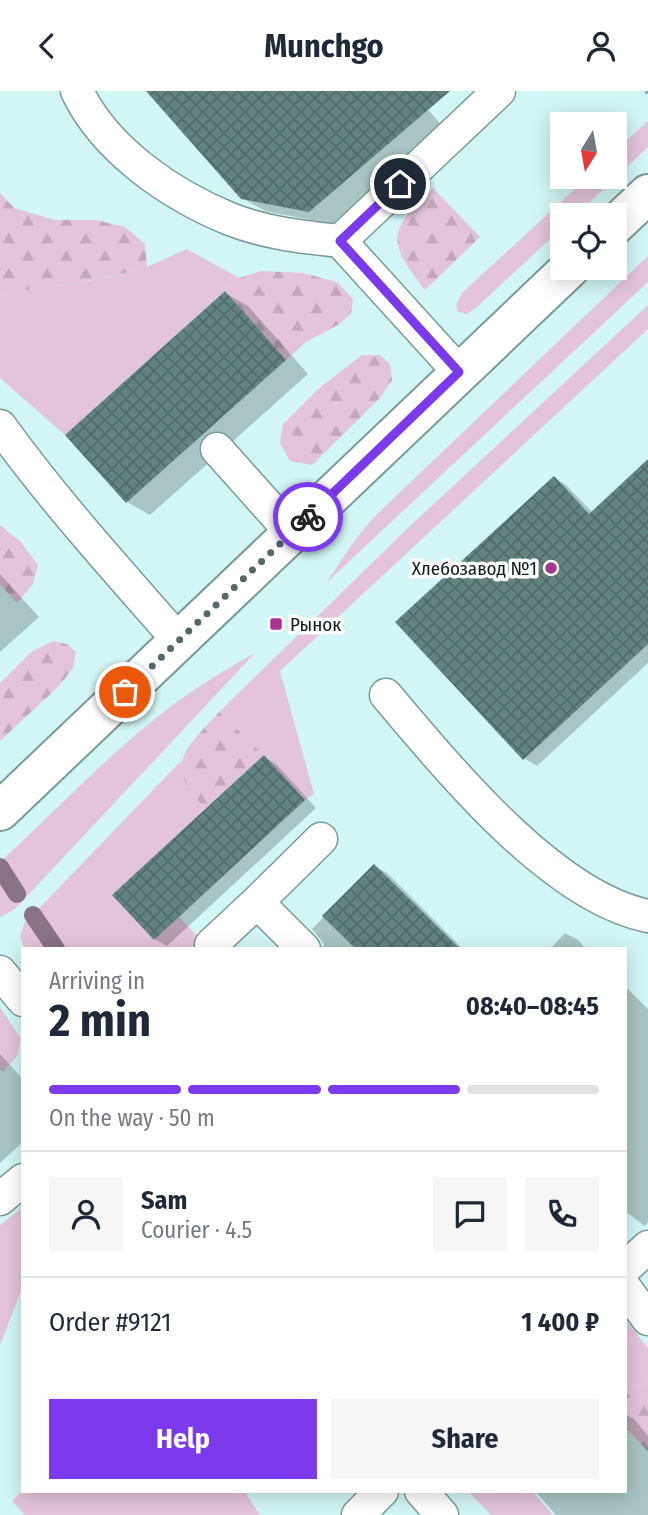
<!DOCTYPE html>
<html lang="en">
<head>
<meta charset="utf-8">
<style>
  :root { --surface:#fff; --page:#f6f6f7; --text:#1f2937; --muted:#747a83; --line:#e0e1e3; --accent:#7c3aed }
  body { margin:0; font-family:"Fira Sans Condensed",sans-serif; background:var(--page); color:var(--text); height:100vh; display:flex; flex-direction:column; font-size:26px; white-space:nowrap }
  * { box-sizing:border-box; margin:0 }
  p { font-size:23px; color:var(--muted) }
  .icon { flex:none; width:38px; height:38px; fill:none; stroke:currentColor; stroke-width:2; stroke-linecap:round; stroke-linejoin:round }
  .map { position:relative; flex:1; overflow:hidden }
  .drawer { position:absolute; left:21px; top:856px; width:606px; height:546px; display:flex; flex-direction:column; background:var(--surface); border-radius:0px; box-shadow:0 4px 18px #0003 }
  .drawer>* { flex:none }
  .needle { width:46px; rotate:191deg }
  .tools { position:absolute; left:550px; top:21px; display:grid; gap:14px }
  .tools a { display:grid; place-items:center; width:77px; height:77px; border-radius:0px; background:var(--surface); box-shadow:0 4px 18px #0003; font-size:35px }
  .pin { position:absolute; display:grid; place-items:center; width:60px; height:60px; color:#fff; margin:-30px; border:4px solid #fff; border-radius:50%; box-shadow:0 2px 7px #0007 }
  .courier { position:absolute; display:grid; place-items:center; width:70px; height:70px; margin:-35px; border:5px solid #7c3aed; border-radius:50%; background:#fff; color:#222; box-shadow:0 2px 9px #0007 }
  .overview em { font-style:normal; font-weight:700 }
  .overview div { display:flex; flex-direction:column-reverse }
  .overview { display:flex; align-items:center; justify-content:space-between; height:119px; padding:0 28px }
  h1 { font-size:46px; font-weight:700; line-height:52px }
  .bar { display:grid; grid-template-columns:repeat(4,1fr); gap:10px 7px; align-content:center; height:84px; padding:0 28px }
  .bar i { height:9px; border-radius:5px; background:var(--line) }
  .bar .active { background:var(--accent) }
  .bar p { grid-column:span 4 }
  .line { display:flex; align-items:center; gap:18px; padding:0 28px; border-top:2px solid var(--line) }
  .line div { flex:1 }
  .round { display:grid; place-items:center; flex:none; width:74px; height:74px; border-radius:0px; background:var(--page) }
  .action { display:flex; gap:14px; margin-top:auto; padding:14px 28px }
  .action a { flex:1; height:80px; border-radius:0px; background:var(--accent); color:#fff; font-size:28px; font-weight:700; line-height:80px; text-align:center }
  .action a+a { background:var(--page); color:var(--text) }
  header { display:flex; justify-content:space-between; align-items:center; height:91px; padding:0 28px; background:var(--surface); font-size:32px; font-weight:700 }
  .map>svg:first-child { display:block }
  .green { fill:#e3c4da }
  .forest { fill:url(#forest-firs) }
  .shadow { fill:#0003 }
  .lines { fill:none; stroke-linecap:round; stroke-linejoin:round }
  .stream { stroke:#897385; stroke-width:18 }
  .building { fill:url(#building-cross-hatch) }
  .lane-casing { stroke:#789a99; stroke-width:35 }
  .secondary-casing { stroke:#789a99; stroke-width:42 }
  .path { stroke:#85a1a0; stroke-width:4.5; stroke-dasharray:7 3.5; stroke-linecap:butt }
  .lane { stroke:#fff; stroke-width:32 }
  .secondary { stroke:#fff; stroke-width:38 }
  .done { stroke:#536968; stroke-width:7; stroke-dasharray:0 12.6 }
  .route { stroke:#7c3aed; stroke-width:9 }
  .poi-dot { fill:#a73591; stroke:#fff; stroke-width:2.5 }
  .labels { text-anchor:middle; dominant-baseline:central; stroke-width:7; stroke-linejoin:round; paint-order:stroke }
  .poi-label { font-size:19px; fill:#0f1d1c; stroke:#fff; text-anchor:end }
</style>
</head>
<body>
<header><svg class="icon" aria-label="back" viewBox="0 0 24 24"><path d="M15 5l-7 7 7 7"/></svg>Munchgo<svg class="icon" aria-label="person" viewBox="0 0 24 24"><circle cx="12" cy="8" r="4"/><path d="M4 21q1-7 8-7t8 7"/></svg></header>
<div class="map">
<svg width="648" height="1424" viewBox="0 0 648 1424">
  <defs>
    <pattern id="forest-firs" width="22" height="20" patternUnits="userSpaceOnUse" patternTransform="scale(1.75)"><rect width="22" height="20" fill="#e3c4da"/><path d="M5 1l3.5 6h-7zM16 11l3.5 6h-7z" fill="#c2a8ba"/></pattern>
    <pattern id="building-cross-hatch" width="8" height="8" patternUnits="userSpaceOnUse" patternTransform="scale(1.75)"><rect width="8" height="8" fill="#638383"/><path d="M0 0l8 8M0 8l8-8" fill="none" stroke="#506b6a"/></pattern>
  </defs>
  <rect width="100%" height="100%" fill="#d2f6f5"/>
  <path class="green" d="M648,30V56L576,124H562V137L478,215L467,223L458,221L456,214L462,202L588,86H614V61Z
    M187,158L239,187L65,344L0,287V203L106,187L147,176Z
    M648,165V191L327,491L355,449L374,426Z
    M648,214V238L280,580L314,703L305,709L264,664L219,621L410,435Z
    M255,562L15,818L0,826V771C57,719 111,660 174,613C200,594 228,577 255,562Z
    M181,670L183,686L205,718L113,804L154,849L179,826L209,857H24L20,845L24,833Z
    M0,916L21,948L17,965L3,981L0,978Z
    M23,1116V1195L0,1254V1134Z
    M625,1228L648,1257V1292L625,1299Z
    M23,1399L244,1400L260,1424H25L12,1410Z
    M468,1400H532L553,1424H491Z"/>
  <path class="forest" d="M433,97L480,146L425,199C386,149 388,141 433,97Z
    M0,102L14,117L55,129H96L125,136L145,153L147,176L105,187L0,203Z
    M261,180L303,182L337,191L353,208L351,223L338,234L306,251L286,269L225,200L239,187Z
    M362,264H380L390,273L392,289L380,307L312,374L290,370L280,352L283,333L318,298Z
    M0,434L21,451L38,474L33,493L17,512L0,493Z
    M53,550L67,553L76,561L73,577L59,595L0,650V592L31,561Z
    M219,621L264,664L205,718C198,709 187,697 183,686C174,662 205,638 219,621Z
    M648,1292V1361L625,1335V1299Z"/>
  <path class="shadow" d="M149,0H412L444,37L332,133L265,120L242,107Z
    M225,202L248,215L308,283L150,424L127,411Z
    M648,371V572L537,675L524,667L554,387L566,394L593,422Z
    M0,483L39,526L0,561Z
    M264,666L276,673L316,717L167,855L155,848Z
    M374,775L387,782L463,858H323L324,853L312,838Z
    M565,842L578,849L586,858H550Z
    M625,895L648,918V1131L645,1135L625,1120Z
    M0,963L23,988V1051L0,1072Z
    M625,1323L634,1328L648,1345V1424H556L535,1400H625Z"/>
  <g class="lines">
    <path class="stream" d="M0,776L17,803
      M33,824L56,858"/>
  </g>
  <path class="building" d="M146,0H450L309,121L241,108Z
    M225,200L286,269L126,412L65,344Z
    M648,368V553L523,669L395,531L554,385L589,423Z
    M264,664L305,709L154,849L112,804Z
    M374,773L460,858H356L322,825Z"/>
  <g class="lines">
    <defs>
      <path id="lane" d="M77,0C105,59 171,104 230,128C265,142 303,146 340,150
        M459,281L340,150L499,0
        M0,335C55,411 117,479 179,550
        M217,358L292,442
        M386,604C448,677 552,806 648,825
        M257,811L321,748
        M211,854L257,811L304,858
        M0,881L23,909
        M0,1108L23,1089
        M625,1177L648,1156
        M625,1197L648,1228
        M421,1400L442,1424
        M358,1424L382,1400"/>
      <path id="secondary" d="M614,135L648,103
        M0,720L570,177"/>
    </defs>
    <use href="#lane" class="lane-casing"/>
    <use href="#secondary" class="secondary-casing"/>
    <path class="path" d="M646,0L648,2"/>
    <use href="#lane" class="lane"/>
    <use href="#secondary" class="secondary"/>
  </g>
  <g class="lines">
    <path class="done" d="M125,601L308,426"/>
    <path class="route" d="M308,426L459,281L340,150L400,93"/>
  </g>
  <g class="poi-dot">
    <circle cx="551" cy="477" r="7"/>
    <rect x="269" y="526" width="14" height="14" rx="3.5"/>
  </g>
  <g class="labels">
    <g class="poi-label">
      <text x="537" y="477">Хлебозавод №1</text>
      <text x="290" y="533" text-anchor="start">Рынок</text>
    </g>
  </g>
</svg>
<div class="tools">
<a><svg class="needle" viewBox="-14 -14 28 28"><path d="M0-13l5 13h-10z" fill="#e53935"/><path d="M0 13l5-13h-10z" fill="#747a83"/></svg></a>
<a><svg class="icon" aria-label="locate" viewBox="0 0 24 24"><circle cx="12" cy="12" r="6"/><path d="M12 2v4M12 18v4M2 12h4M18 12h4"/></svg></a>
</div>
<div class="pin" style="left:125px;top:601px;background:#ea580c"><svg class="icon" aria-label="bag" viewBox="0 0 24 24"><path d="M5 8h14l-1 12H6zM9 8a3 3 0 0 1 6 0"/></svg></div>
<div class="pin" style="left:400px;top:93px;background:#1f2937"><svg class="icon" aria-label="home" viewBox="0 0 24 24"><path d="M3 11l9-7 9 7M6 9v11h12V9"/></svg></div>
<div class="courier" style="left:308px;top:426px"><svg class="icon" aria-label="bike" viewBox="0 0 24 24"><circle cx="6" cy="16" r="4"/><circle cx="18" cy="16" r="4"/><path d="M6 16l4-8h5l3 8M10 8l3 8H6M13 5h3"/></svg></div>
<section class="drawer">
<div class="overview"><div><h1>2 min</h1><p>Arriving in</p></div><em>08:40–08:45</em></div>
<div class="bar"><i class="active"></i><i class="active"></i><i class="active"></i><i></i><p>On the way · 50 m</p></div>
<div class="line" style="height:126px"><a class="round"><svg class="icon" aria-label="person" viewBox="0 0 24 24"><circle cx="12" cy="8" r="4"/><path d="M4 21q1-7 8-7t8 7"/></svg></a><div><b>Sam</b><p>Courier · 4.5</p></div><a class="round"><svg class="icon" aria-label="chat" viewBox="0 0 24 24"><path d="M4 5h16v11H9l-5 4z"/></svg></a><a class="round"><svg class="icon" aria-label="phone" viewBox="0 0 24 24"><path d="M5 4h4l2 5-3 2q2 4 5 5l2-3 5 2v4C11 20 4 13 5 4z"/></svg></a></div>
<div class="line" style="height:91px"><div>Order #9121</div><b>1 400 ₽</b></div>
<div class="action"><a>Help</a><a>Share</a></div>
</section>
</div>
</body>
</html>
